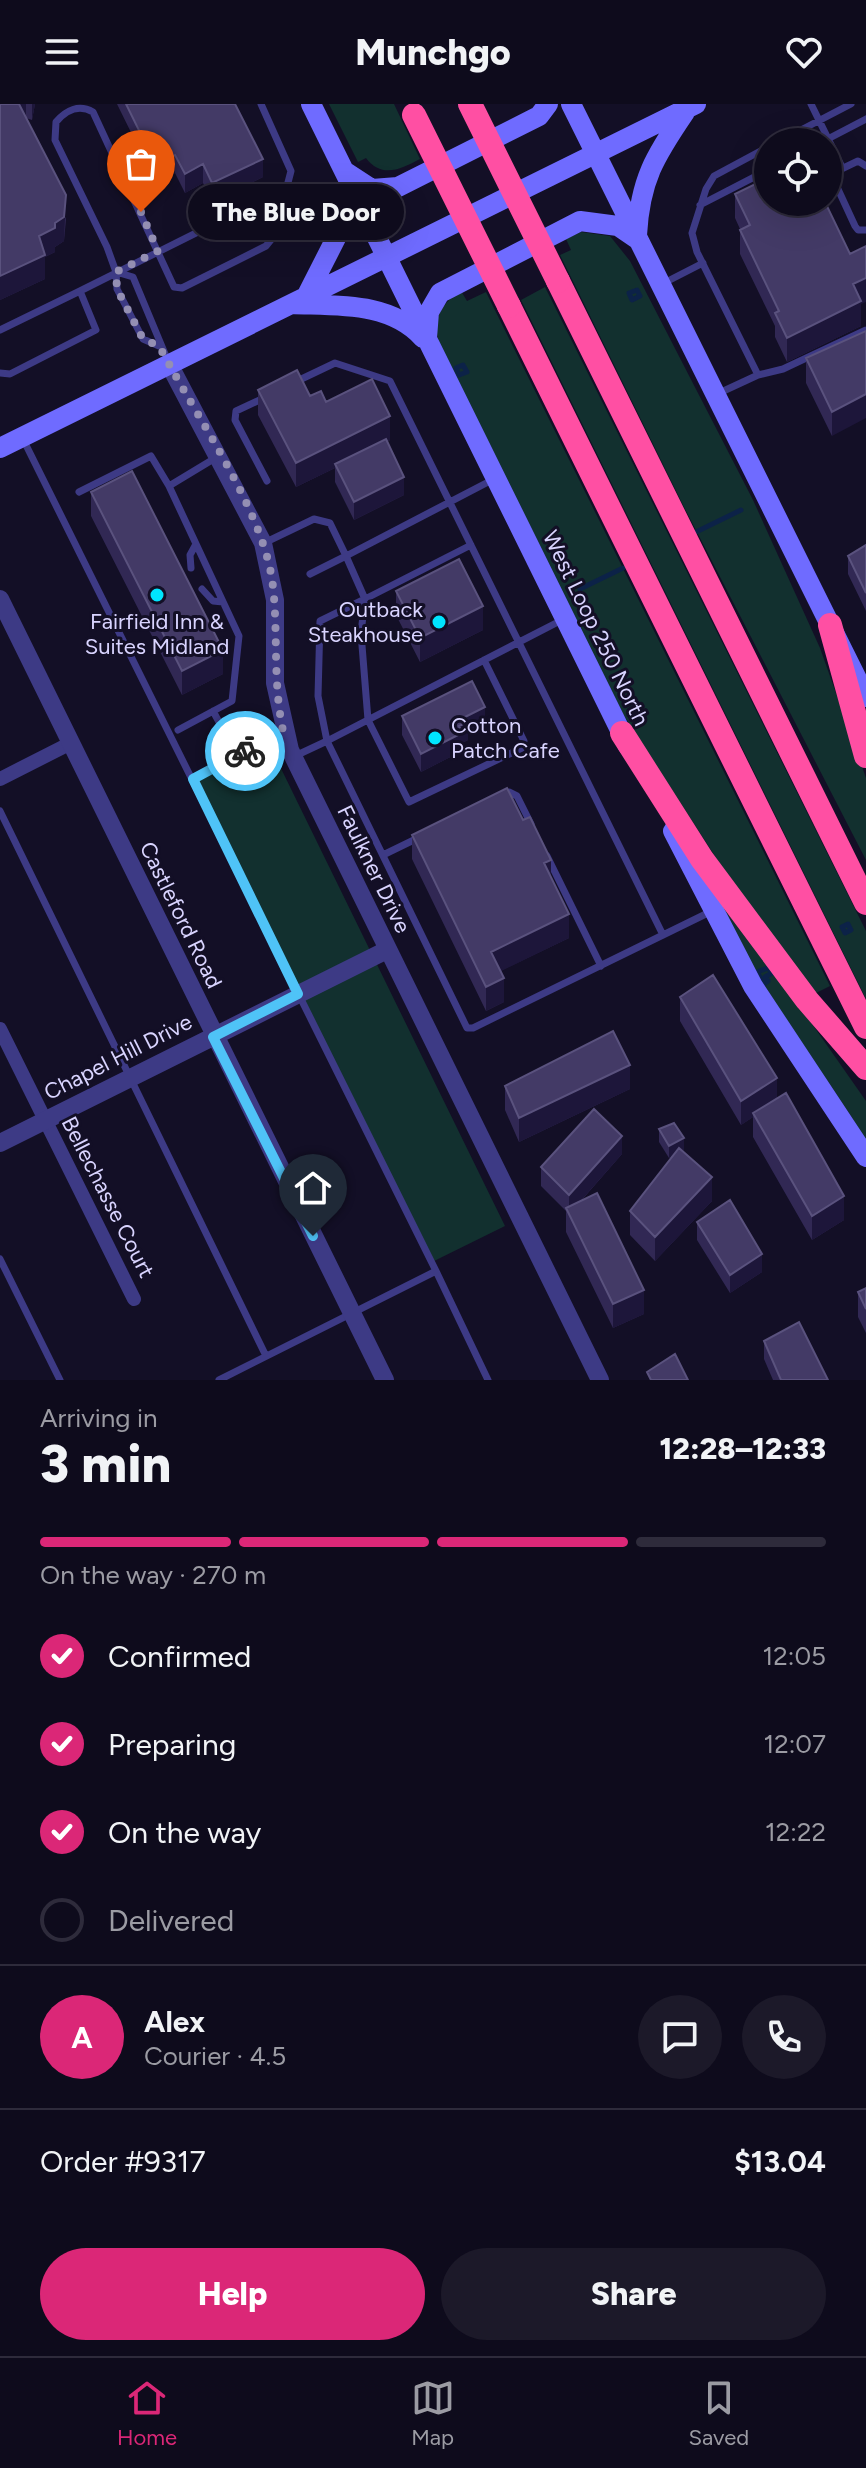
<!DOCTYPE html>
<html lang="en">
<head>
<meta charset="utf-8">
<style>
  :root { --surface:#0e0b1c; --page:#1c1929; --text:#f1f3f6; --muted:#9b9ba3; --line:#2e2b3b; --accent:#db2777 }
  body { margin:0; font-family:Figtree,sans-serif; background:var(--page); color:var(--text); height:100vh; display:flex; flex-direction:column; font-size:30px; white-space:nowrap }
  * { box-sizing:border-box; margin:0 }
  p { font-size:26px; color:var(--muted) }
  .icon { flex:none; width:44px; height:44px; fill:none; stroke:currentColor; stroke-width:2; stroke-linecap:round; stroke-linejoin:round }
  .map { position:relative; height:1276px; overflow:hidden }
  .panel { display:flex; flex-direction:column; background:var(--surface); flex:1 }
  .panel>* { flex:none }
  .fabs { position:absolute; left:754px; top:24px; display:grid; gap:16px }
  .fabs a { display:grid; place-items:center; width:88px; height:88px; border-radius:50%; background:var(--surface); box-shadow:0 8px 32px #0002,0 0 0 2px var(--line); font-size:40px }
  .pin { position:absolute; display:grid; place-items:center; width:68px; height:68px; color:#fff; margin:-82px -34px; border-radius:50% 50% 50% 0; rotate:-45deg; box-shadow:0 0 8px #0007 }
  .pin .icon { rotate:45deg }
  .courier { position:absolute; display:grid; place-items:center; width:80px; height:80px; margin:-40px; border:6px solid #4fc3f7; border-radius:50%; background:#fff; color:#222; box-shadow:0 2px 10px #0007 }
  .bubble { position:absolute; height:56px; border-radius:28px; background:var(--surface); box-shadow:0 8px 32px #0002,0 0 0 2px var(--line); font-size:26px; font-weight:800; line-height:56px; text-align:center }
  .summary em { font-style:normal; font-weight:800 }
  .summary div { display:flex; flex-direction:column-reverse }
  .summary { display:flex; align-items:center; justify-content:space-between; height:136px; padding:0 40px }
  h1 { font-size:52px; font-weight:800; line-height:60px }
  .bar { display:grid; grid-template-columns:repeat(4,1fr); gap:12px 8px; align-content:center; height:96px; padding:0 40px }
  .bar i { height:10px; border-radius:6px; background:var(--line) }
  .bar .on { background:var(--accent) }
  .bar p { grid-column:span 4 }
  .line { display:flex; align-items:center; gap:20px; padding:0 40px; border-top:2px solid var(--line) }
  .line div { flex:1 }
  .round { display:grid; place-items:center; flex:none; width:84px; height:84px; border-radius:42px; background:var(--page) }
  ol { padding:0 40px; list-style:none }
  li { display:flex; align-items:center; gap:24px; height:88px }
  li p { margin-inline-start:auto }
  li .icon { padding:8px; border-radius:50%; background:var(--accent); color:#fff; stroke-width:4 }
  li:last-child { color:var(--muted) }
  li i { width:44px; height:44px; border:4px solid var(--line); border-radius:50% }
  .action { display:flex; gap:16px; margin-top:auto; padding:16px 40px }
  .action a { flex:1; height:92px; border-radius:48px; background:var(--accent); color:#fff; font-size:32px; font-weight:800; line-height:92px; text-align:center }
  .action a+a { background:var(--page); color:var(--text) }
  header { display:flex; justify-content:space-between; align-items:center; height:104px; padding:0 40px; background:var(--surface); font-size:36px; font-weight:800 }
  .menu { display:flex; justify-content:space-around; align-items:center; height:112px; border-top:2px solid var(--line); background:var(--surface); font-size:22px; color:var(--muted) }
  .menu a { display:grid; justify-items:center; gap:4px }
  .menu .on { color:var(--accent) }
  .map>svg:first-child { display:block }
  .green { fill:#12302f }
  .lines { fill:none; stroke-linecap:round; stroke-linejoin:round }
  .stream { stroke:#0c2248; stroke-width:5 }
  .service { stroke:#3d3a85; stroke-width:7 }
  .minor { stroke:#3d3a85; stroke-width:14 }
  .tertiary { stroke:#3d3a85; stroke-width:18 }
  .secondary { stroke:#6f6bff; stroke-width:20 }
  .motorway { stroke:#ff4fa3; stroke-width:24 }
  .motorway-bridge { stroke:#ff4fa3; stroke-width:24 }
  .wall { fill:#312854 }
  .shaded-wall { fill:#1d163a }
  .building { fill:#433a66; stroke:#5a527e; stroke-width:2 }
  .done { stroke:#948fb3; stroke-width:8; stroke-dasharray:0 14.4 }
  .route { stroke:#4fc3f7; stroke-width:10 }
  .poi-dot { fill:#00e5ff; stroke:#130f26; stroke-width:3 }
  .labels { text-anchor:middle; dominant-baseline:central; stroke-width:6; stroke-linejoin:round; paint-order:stroke }
  .poi-label { font-size:22px; fill:#d9d4ff; stroke:#130f26; text-anchor:end }
  .street-label { font-size:22px; fill:#d9d4ff; stroke:#130f26 }
</style>
</head>
<body>
<header><svg class="icon" aria-label="menu" viewBox="0 0 24 24"><path d="M4 6h16M4 12h16M4 18h16"/></svg>Munchgo<svg class="icon" aria-label="heart" viewBox="0 0 24 24"><path d="M12 20l-8-8c-3-5 5-10 8-4 3-6 11-1 8 4z"/></svg></header>
<div class="map">
<svg width="866" height="1276" viewBox="0 0 866 1276">
  <rect width="100%" height="100%" fill="#130f26"/>
  <path class="green" d="M329,0H394L420,55C401,65 382,75 366,54L358,58Z
    M581,128L610,132L630,157L753,396L820,544L866,674V756L683,401L560,151L571,146L566,135Z
    M545,183L866,827V895L521,196Z
    M461,187L467,197L486,188L830,882L812,891L757,817L623,610L440,241C431,217 441,199 461,187Z
    M269,640L505,1122L430,1159L194,677Z
    M712,777L866,997V1036C814,951 748,872 712,777Z"/>
  <g class="lines">
    <path class="stream" d="M637,186L640,192L632,196L629,189Z
      M463,261L467,268L459,271L456,264Z
      M696,428L741,406
      M580,485L623,464
      M848,820L851,826L845,829L842,823Z
      M768,864L772,869L765,873L768,877L764,880L757,868Z"/>
    <path class="service" d="M811,0L842,63
      M778,38L851,0
      M822,38L866,15
      M866,62L858,57L831,70L855,122L858,126H866
      M700,101L768,66
      M116,168L133,173L168,257
      M662,180L703,159
      M0,226L80,187
      M159,242L143,235L117,185L116,168L107,143L55,36L56,18C66,6 79,0 93,8L174,183L182,184L266,142L274,132L291,67L261,0
      M0,269L10,270L96,226L80,187L288,83
      M758,271L783,265L866,226
      M293,279L335,259L390,277L663,831
      M717,290L758,271L697,148L692,129L706,85L714,72L768,43
      M264,294L236,307L235,316L267,377
      M23,335L436,1167
      M169,382L239,532L232,597L178,626
      M79,388L151,352L169,382L217,353
      M264,439L314,415L330,419L346,452L494,375
      M471,441L365,495L361,529L368,616L409,698L522,644L524,637L484,556
      M191,464L190,451L196,440
      M202,485L213,497L223,498
      M562,516L327,637L467,924H473L712,807
      M213,607L237,651
      M295,652L327,637L318,592L320,517L365,495L346,452L310,470
      M193,675L283,627
      M502,692L509,688L517,692L531,720
      M0,707L266,1252
      M383,751L420,733
      M547,752L601,862
      M0,1155L60,1276
      M219,1276L436,1167L488,1276"/>
    <path class="minor" d="M0,675L71,639
      M0,925L134,1195"/>
    <path class="tertiary" d="M169,260L263,439L275,496V579L290,646L600,1276
      M0,495L385,1276
      M0,1039L387,846"/>
    <path class="secondary" d="M311,0L628,642
      M571,0L866,593
      M346,68L372,85L398,83L539,12L548,0
      M637,131C640,76 655,52 685,8
      M308,189L336,134L352,82
      M291,200C335,202 390,197 423,234
      M427,234L429,208L440,189L580,117L618,122L637,135
      M0,344L696,0
      M673,727L753,882L866,1053"/>
    <path class="motorway" d="M558,177L866,799
      M509,202L866,923
      M830,521L866,652
      M622,629L702,755L807,896L866,964"/>
    <path class="motorway-bridge" d="M470,0L558,177
      M414,11L509,202"/>
  </g>
  <path class="wall" d="M0,0H35L32,16L26,14L66,115L64,137L55,143V148L45,153V175L0,196Z
    M117,0H235L263,73L212,98L203,79L185,89L175,69L156,79Z
    M735,90L768,98L861,200V222L787,258L775,233V222L740,150V125L735,114Z
    M866,227L832,332L806,279V254Z
    M258,286L310,292L326,298L390,336L387,338L404,391L354,416L335,378V364L296,383L258,311Z
    M91,388L223,570L182,591L91,412Z
    M866,441V507L848,470V452Z
    M396,487L483,526L420,558L396,511Z
    M402,612L485,621L468,630V636L462,639V647L421,668L402,631Z
    M412,731L551,774L569,834L500,867L504,898L486,907L412,755Z
    M680,893L777,994L844,1116L812,1136L753,1033V1013L741,1021L680,917Z
    M505,982L630,985L519,1038L505,1006Z
    M659,1025L684,1046L682,1047L712,1097L655,1157L630,1131V1107L672,1053L669,1054L659,1038Z
    M622,1050L580,1098L644,1210L613,1224L566,1128V1107L541,1082V1063Z
    M697,1118L762,1168L730,1189L697,1136Z
    M866,1184V1229L858,1213V1188Z
    M764,1237L828,1276H773L764,1255Z"/>
  <path class="shaded-wall" d="M18,0H26V17Z
    M32,0H35L32,16Z
    M175,51V69L156,79V61Z
    M263,55V73L212,98V79Z
    M203,60V79L185,89V70Z
    M66,91L64,137L55,143V119Z
    M55,124V148L45,153V175L0,196V172L39,132Z
    M866,174V198L861,200V222L787,258V234L853,180Z
    M866,290V314L832,332V308Z
    M390,312V336L337,363L335,360V364L296,383V359Z
    M404,373V391L354,416V398Z
    M483,502V526L420,558V534Z
    M223,546V570L182,591V567Z
    M485,603V621L468,630V636L462,639V647L421,668V650L459,622L465,613Z
    M551,756V780L544,759Z
    M569,810V834L491,872V848Z
    M504,874V898L486,907V883Z
    M630,961V985L519,1038V1014Z
    M777,974V998L753,1009V1013L741,1021V997Z
    M622,1032V1050L569,1110V1091Z
    M684,1034V1046L669,1054V1042Z
    M712,1073V1097L655,1157V1133Z
    M844,1092V1116L812,1136V1112Z
    M762,1150V1168L730,1189V1171Z
    M644,1186V1210L613,1224V1200Z"/>
  <path class="building" d="M0,0H19L66,91L64,113L55,119V124L39,132L45,151L0,172Z
    M126,0H235L263,55L212,79L203,60L185,70L175,51L156,61Z
    M768,74V98H825L850,150L866,142V174L853,180L861,197L787,234L775,209L779,207L740,126L750,121L735,90Z
    M866,227V290L832,308L806,254Z
    M297,266L310,292L321,287L326,298L372,275L390,312L296,359L258,286Z
    M386,335L404,373L354,398L335,360Z
    M132,367L223,546L182,567L91,388Z
    M866,441V489L848,452Z
    M459,455L483,502L420,534L396,487Z
    M472,577L485,603L465,613L468,618L459,622L462,629L421,650L402,612Z
    M507,684L523,716L530,713L551,756L544,759L569,810L491,848L504,874L486,883L412,731Z
    M713,871L777,974L741,997L680,893Z
    M613,927L630,961L519,1014L505,982Z
    M786,989L844,1092L812,1112L753,1009Z
    M594,1005L622,1032L569,1091L541,1063Z
    M674,1019L684,1034L669,1042L659,1025Z
    M679,1044L712,1073L655,1133L630,1107Z
    M597,1089L644,1186L613,1200L566,1104Z
    M730,1096L762,1150L730,1171L697,1118Z
    M866,1184V1205L858,1188Z
    M799,1218L828,1276H781L764,1237Z
    M675,1250L688,1276H651L647,1268Z"/>
  <g class="lines">
    <path class="done" d="M141,108L158,147L116,168L117,185L143,235L159,242L169,260C203,322 261,406 272,475C279,526 272,574 283,627L245,647"/>
    <path class="route" d="M245,647L193,675L298,890L213,933L313,1132"/>
  </g>
  <g class="poi-dot">
    <circle cx="157" cy="491" r="8"/>
    <circle cx="439" cy="518" r="8"/>
    <circle cx="435" cy="634" r="8"/>
  </g>
  <g class="labels">
    <g class="poi-label">
      <text x="423" y="505">Outback<tspan x="423" dy="25">Steakhouse</tspan></text>
      <text x="157" y="517" text-anchor="middle">Fairfield Inn &amp;<tspan x="157" dy="25">Suites Midland</tspan></text>
      <text x="451" y="621" text-anchor="start">Cotton<tspan x="451" dy="25">Patch Cafe</tspan></text>
    </g>
    <g class="street-label">
      <text transform="translate(596 524) rotate(64)">West Loop 250 North</text>
      <text transform="translate(374 765) rotate(64)">Faulkner Drive</text>
      <text transform="translate(181 811) rotate(64)">Castleford Road</text>
      <text transform="translate(118 953) rotate(-27)">Chapel Hill Drive</text>
      <text transform="translate(108 1093) rotate(63)">Bellechasse Court</text>
    </g>
  </g>
</svg>
<div class="fabs">
<a><svg class="icon" aria-label="locate" viewBox="0 0 24 24"><circle cx="12" cy="12" r="6"/><path d="M12 2v4M12 18v4M2 12h4M18 12h4"/></svg></a>
</div>
<div class="pin" style="left:141px;top:108px;background:#ea580c"><svg class="icon" aria-label="bag" viewBox="0 0 24 24"><path d="M5 8h14l-1 12H6zM9 8a3 3 0 0 1 6 0"/></svg></div>
<div class="pin" style="left:313px;top:1132px;background:#1f2937"><svg class="icon" aria-label="home" viewBox="0 0 24 24"><path d="M3 11l9-7 9 7M6 9v11h12V9"/></svg></div>
<div class="courier" style="left:245px;top:647px"><svg class="icon" aria-label="bike" viewBox="0 0 24 24"><circle cx="6" cy="16" r="4"/><circle cx="18" cy="16" r="4"/><path d="M6 16l4-8h5l3 8M10 8l3 8H6M13 5h3"/></svg></div>
<div class="bubble" style="left:188px;top:80px;width:216px">The Blue Door</div>
</div>
<section class="panel">
<div class="summary"><div><h1>3 min</h1><p>Arriving in</p></div><em>12:28–12:33</em></div>
<div class="bar"><i class="on"></i><i class="on"></i><i class="on"></i><i></i><p>On the way · 270 m</p></div>
<ol>
<li><svg class="icon" aria-label="check" viewBox="0 0 24 24"><path d="M5 12l5 5 9-10"/></svg>Confirmed<p>12:05</p></li>
<li><svg class="icon" aria-label="check" viewBox="0 0 24 24"><path d="M5 12l5 5 9-10"/></svg>Preparing<p>12:07</p></li>
<li><svg class="icon" aria-label="check" viewBox="0 0 24 24"><path d="M5 12l5 5 9-10"/></svg>On the way<p>12:22</p></li>
<li><i></i>Delivered</li>
</ol>
<div class="line" style="height:144px"><b class="round" style="background:var(--accent);color:#fff">A</b><div><b>Alex</b><p>Courier · 4.5</p></div><a class="round"><svg class="icon" aria-label="chat" viewBox="0 0 24 24"><path d="M4 5h16v11H9l-5 4z"/></svg></a><a class="round"><svg class="icon" aria-label="phone" viewBox="0 0 24 24"><path d="M5 4h4l2 5-3 2q2 4 5 5l2-3 5 2v4C11 20 4 13 5 4z"/></svg></a></div>
<div class="line" style="height:104px"><div>Order #9317</div><b>$13.04</b></div>
<div class="action"><a>Help</a><a>Share</a></div>
</section>
<nav class="menu">
<a class="on"><svg class="icon" aria-label="home" viewBox="0 0 24 24"><path d="M3 11l9-7 9 7M6 9v11h12V9"/></svg>Home</a>
<a><svg class="icon" aria-label="map" viewBox="0 0 24 24"><path d="M3 6l6-2 6 2 6-2v14l-6 2-6-2-6 2zM9 4v14M15 6v14"/></svg>Map</a>
<a><svg class="icon" aria-label="saved" viewBox="0 0 24 24"><path d="M7 4h10v16l-5-4-5 4z"/></svg>Saved</a>
</nav>
</body>
</html>
